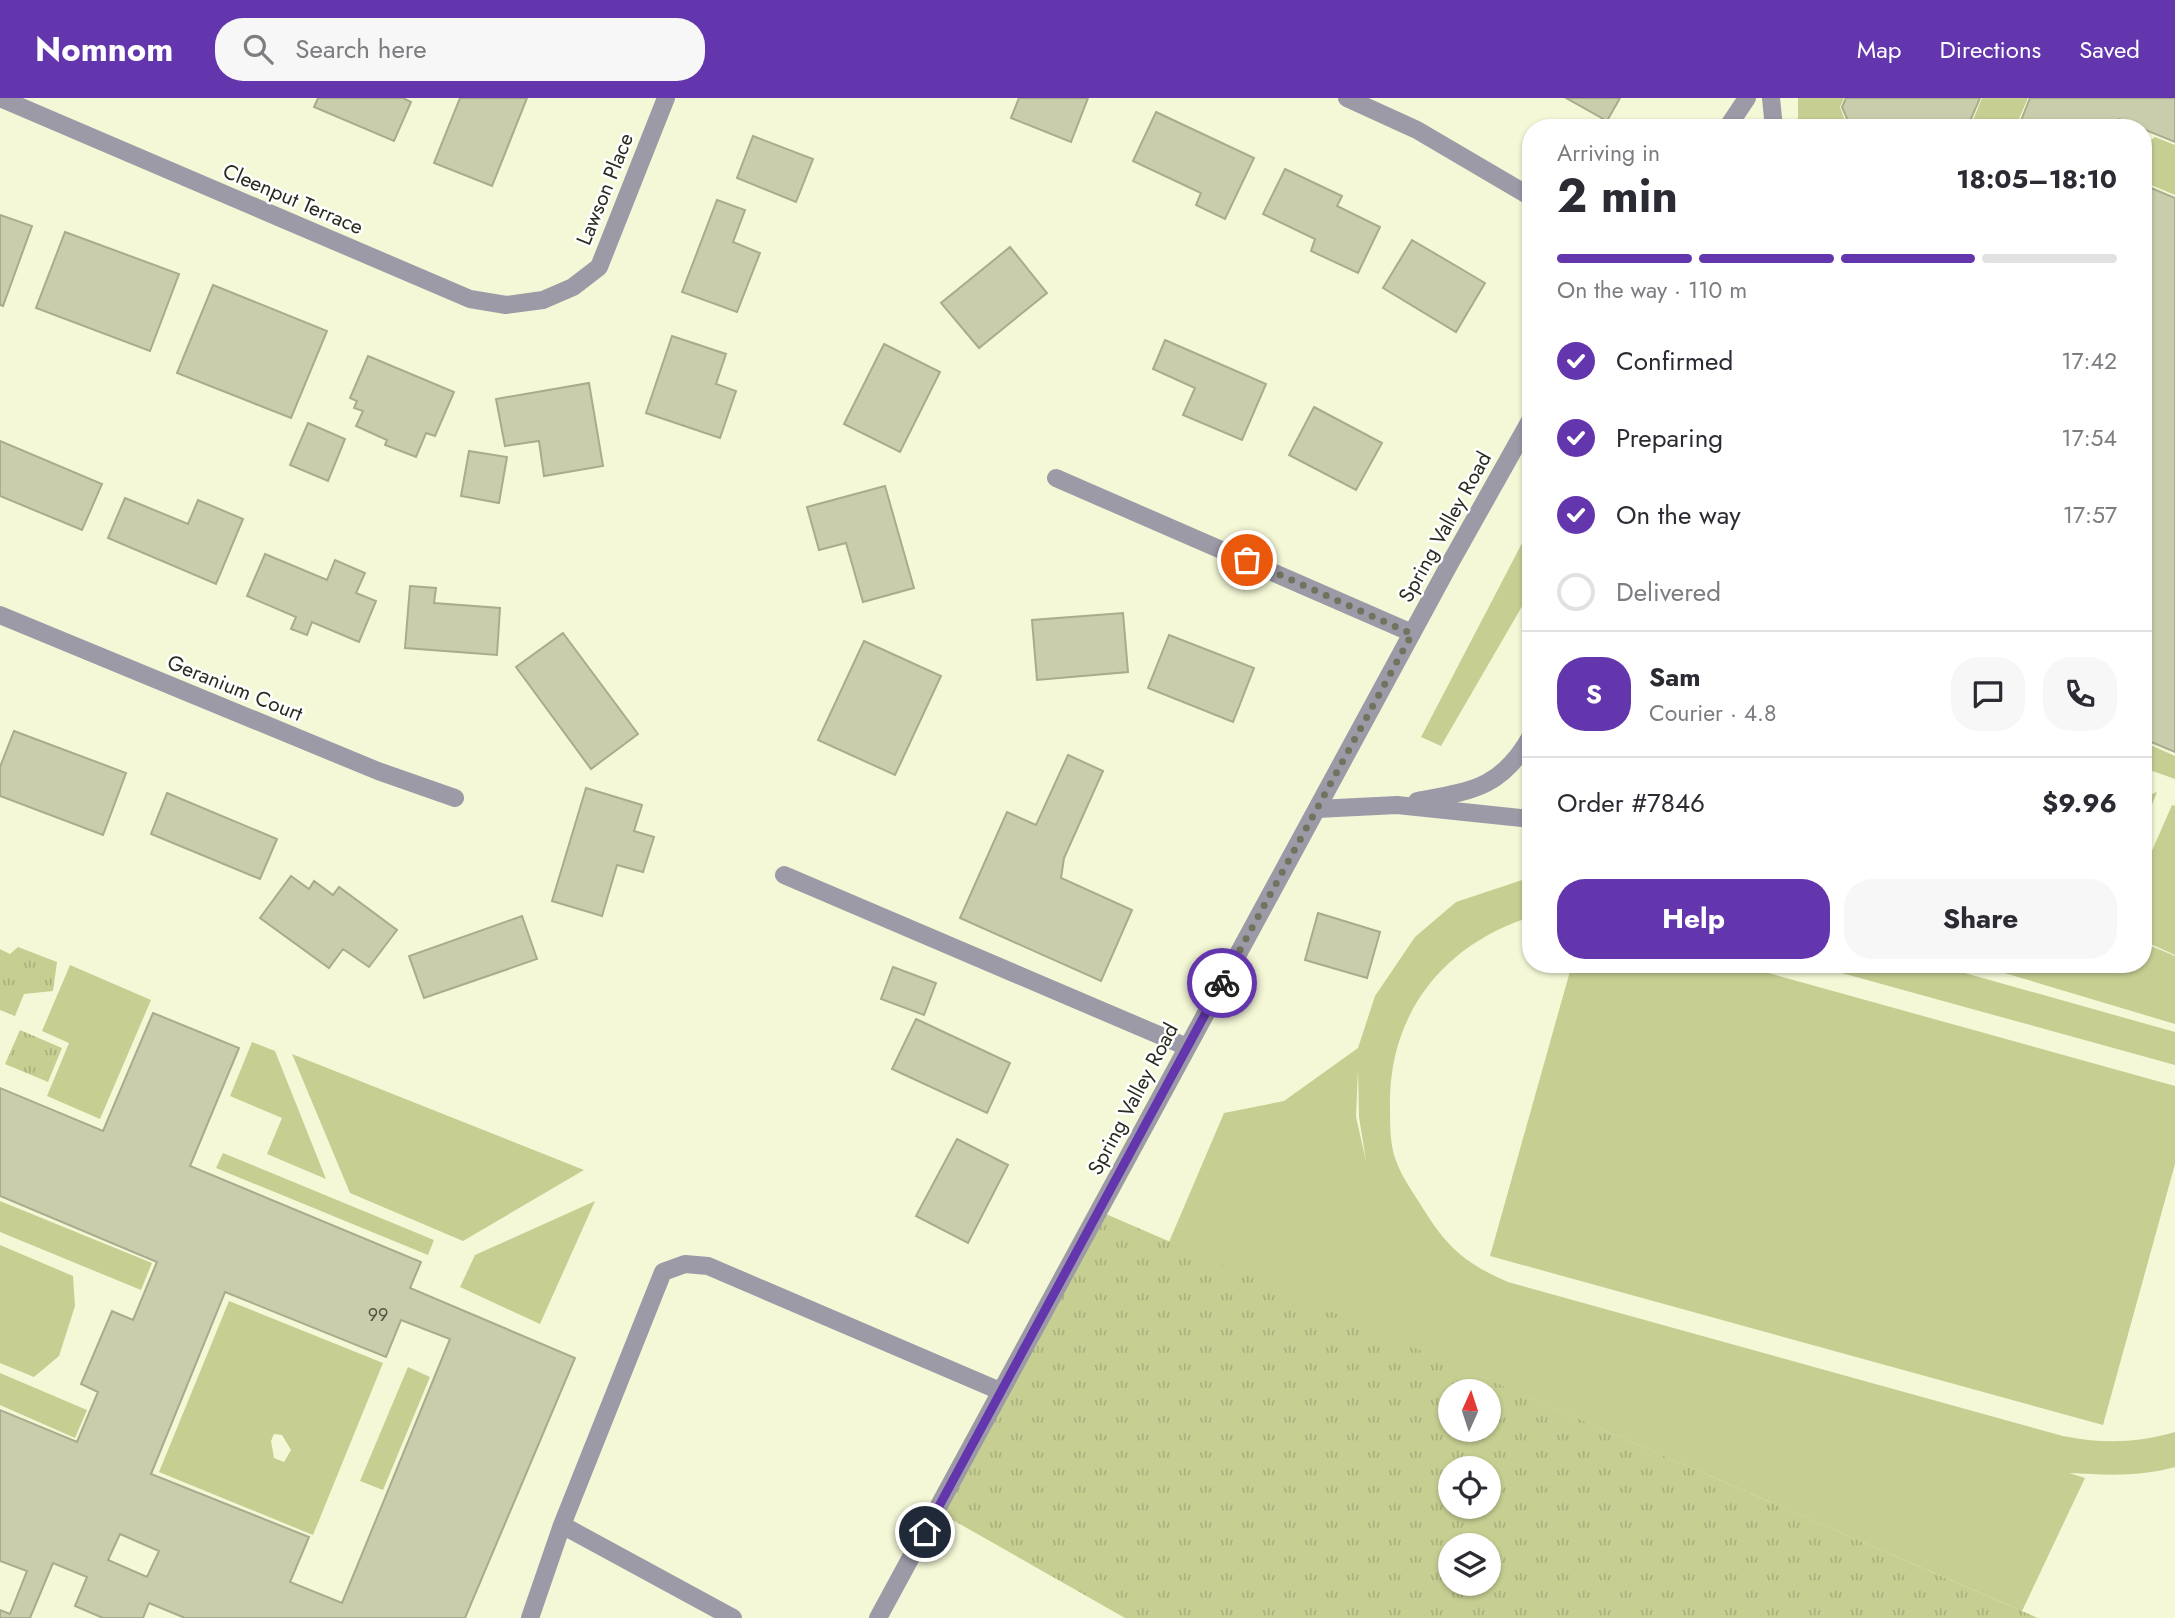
<!DOCTYPE html>
<html lang="en">
<head>
<meta charset="utf-8">
<style>
  :root { --surface:#fff; --page:#f7f7f7; --text:#2b2b33; --muted:#7c7c81; --line:#e1e1e2; --accent:#6436ad }
  body { margin:0; font-family:Jost,sans-serif; background:var(--page); color:var(--text); height:100vh; display:flex; flex-direction:column; font-size:26px; white-space:nowrap }
  * { box-sizing:border-box; margin:0 }
  p { font-size:23px; color:var(--muted) }
  .icon { flex:none; width:38px; height:38px; fill:none; stroke:currentColor; stroke-width:2; stroke-linecap:round; stroke-linejoin:round }
  .map { position:relative; flex:1; overflow:hidden }
  .panel { position:absolute; left:1522px; top:21px; width:630px; height:854px; display:flex; flex-direction:column; background:var(--surface); border-radius:28px; box-shadow:0 2px 5px #0004 }
  .panel>* { flex:none }
  .needle { width:46px; rotate:3deg }
  .fabs { position:absolute; left:1438px; top:1281px; display:grid; gap:14px }
  .fabs a { display:grid; place-items:center; width:63px; height:63px; border-radius:50%; background:var(--surface); box-shadow:0 2px 5px #0004; font-size:35px }
  .pin { position:absolute; display:grid; place-items:center; width:60px; height:60px; color:#fff; margin:-30px; border:4px solid #fff; border-radius:50%; box-shadow:0 2px 7px #0007 }
  .courier { position:absolute; display:grid; place-items:center; width:70px; height:70px; margin:-35px; border:5px solid #6436ad; border-radius:50%; background:#fff; color:#222; box-shadow:0 2px 9px #0007 }
  .overview em { font-style:normal; font-weight:700 }
  .overview div { display:flex; flex-direction:column-reverse }
  .overview { display:flex; align-items:center; justify-content:space-between; height:119px; padding:0 35px }
  h1 { font-size:46px; font-weight:700; line-height:52px }
  .bar { display:grid; grid-template-columns:repeat(4,1fr); gap:10px 7px; align-content:center; height:84px; padding:0 35px }
  .bar i { height:9px; border-radius:5px; background:var(--line) }
  .bar .on { background:var(--accent) }
  .bar p { grid-column:span 4 }
  .line { display:flex; align-items:center; gap:18px; padding:0 35px; border-top:2px solid var(--line) }
  .line div { flex:1 }
  .round { display:grid; place-items:center; flex:none; width:74px; height:74px; border-radius:28px; background:var(--page) }
  ol { padding:0 35px; list-style:none }
  li { display:flex; align-items:center; gap:21px; height:77px }
  li p { margin-inline-start:auto }
  li .icon { padding:7px; border-radius:50%; background:var(--accent); color:#fff; stroke-width:4 }
  li:last-child { color:var(--muted) }
  li i { width:38px; height:38px; border:4px solid var(--line); border-radius:50% }
  .cta { display:flex; gap:14px; margin-top:auto; padding:14px 35px }
  .cta a { flex:1; height:80px; border-radius:28px; background:var(--accent); color:#fff; font-size:28px; font-weight:700; line-height:80px; text-align:center }
  .cta a+a { background:var(--page); color:var(--text) }
  header { display:flex; align-items:center; gap:42px; box-sizing:border-box; height:98px; padding:0 35px; background:var(--accent); color:#fff }
  header strong { font-size:33px }
  nav { display:flex; gap:38px; margin-inline-start:auto; font-size:24px }
  .search { width:490px; height:63px; background:var(--page); display:flex; align-items:center; gap:18px; box-sizing:border-box; padding:0 24px; border-radius:28px; color:var(--muted); font-size:26px }
  .map>svg:first-child { display:block }
  .grass { fill:#c7ce92; fill-rule:evenodd }
  .park { fill:url(#park-tufts); fill-rule:evenodd }
  .building { fill:#c9cdac; stroke:#a8ac8c; stroke-width:2; fill-rule:evenodd }
  .lines { fill:none; stroke-linecap:round; stroke-linejoin:round }
  .service { stroke:#9d9aa8; stroke-width:18 }
  .minor { stroke:#9d9aa8; stroke-width:18 }
  .tertiary { stroke:#9d9aa8; stroke-width:18 }
  .done { stroke:#71735f; stroke-width:7; stroke-dasharray:0 12.6 }
  .route { stroke:#6436ad; stroke-width:9 }
  .labels { text-anchor:middle; dominant-baseline:central; stroke-width:5; stroke-linejoin:round; paint-order:stroke }
  .number-label { font-size:18px; fill:#525442 }
  .street-label { font-size:21px; fill:#2a2c1f; stroke:#fff }
</style>
</head>
<body>
<header>
<strong>Nomnom</strong>
<div class="search"><svg class="icon" aria-label="search" viewBox="0 0 24 24"><circle cx="10" cy="10" r="6"/><path d="M15 15l6 6"/></svg>Search here</div>
<nav><a>Map</a><a>Directions</a><a>Saved</a></nav>
</header>
<div class="map">
<svg width="2175" height="1520" viewBox="0 0 2175 1520">
  <defs>
    <pattern id="park-tufts" width="24" height="20" patternUnits="userSpaceOnUse" patternTransform="scale(1.75)"><rect width="24" height="20" fill="#c7ce92"/><path d="M3 7l-1-3M5 7V3M7 7l1-3M15 17l-1-3M17 17v-4M19 17l1-3" fill="none" stroke="#abb17d"/></pattern>
  </defs>
  <rect width="100%" height="100%" fill="#f4f8d6"/>
  <path class="grass" d="M1798,0H1844L1840,9L1848,30H1798Z
    M1982,0H2028L2015,30H1992L1973,22Z
    M2155,39L2175,47V97L2144,84V48Z
    M1531,428V493L1441,648L1421,639Z
    M2144,644L2175,658V681L2144,670Z
    M2157,694L2144,727V699Z
    M2172,707L2175,708V857L2144,843V771Z
    M1531,779V819C1444,846 1388,916 1390,1009C1390,1025 1390,1042 1394,1057C1399,1074 1410,1090 1419,1104C1445,1147 1462,1164 1508,1184L2063,1338C2102,1346 2137,1345 2175,1334V1369C2139,1379 2106,1377 2069,1375L2085,1380L2022,1513L1169,1144L1224,1015L1284,1003L1358,950L1375,898L1415,839L1456,804ZM1358,971L1359,1019L1366,1063L1356,1019Z
    M2144,845L2175,858V926L1991,871L1992,866H2144Z
    M1572,866H1736L2175,988V1066L2103,1327L1490,1158Z
    M1809,866H1933L2175,934V967Z
    M70,867L151,902L100,1021L47,998L69,945L42,933Z
    M252,944L275,953L326,1081L267,1056L282,1020L230,998Z
    M292,956L584,1072L463,1143L350,1095Z
    M223,1055L434,1142L428,1157L216,1070Z
    M0,1103L152,1165L141,1192L0,1134Z
    M595,1103L540,1226L460,1189L475,1157Z
    M0,1147L73,1178L75,1208L59,1258L34,1279L0,1265Z
    M229,1203L383,1265L313,1437L159,1374ZM274,1336L282,1337L291,1352L284,1364L274,1360L271,1343Z
    M408,1269L430,1279L383,1392L360,1383Z
    M0,1275L87,1312L75,1340L0,1307Z"/>
  <path class="park" d="M18,849L57,864L53,893L24,896L15,918L0,912V851L10,856Z
    M20,932L62,950L48,984L5,966Z
    M1099,1113L2038,1520H1125L937,1413ZM1451,1293H1489V1332H1451ZM1451,1370H1489V1409H1451ZM1451,1447H1489V1486H1451Z"/>
  <path class="building" d="M318,0H403L411,4L394,43L314,9Z
    M460,0H527L492,88L434,65Z
    M1019,0H1088L1071,44L1011,20Z
    M1566,0H1620L1607,23Z
    M1846,0H1980L1970,23L1986,30H1851L1842,9Z
    M2030,0H2175V44L2119,21L2116,30H2018Z
    M1156,14L1254,60L1225,121L1196,107L1201,95L1133,63Z
    M753,38L813,61L796,104L737,80Z
    M1285,71L1342,98L1337,108L1380,129L1358,175L1311,153L1315,141L1263,116Z
    M2144,87L2175,100V654L2144,641Z
    M717,102L745,112L733,144L760,155L737,214L682,194Z
    M0,117L32,128L3,208L0,207Z
    M65,134L179,176L150,253L36,210Z
    M1412,142L1485,185L1456,234L1383,190Z
    M1010,149L1047,195L979,250L941,205Z
    M213,187L327,233L291,320L177,275Z
    M672,238L726,256L716,286L736,293L720,340L646,315Z
    M1165,242L1266,286L1242,342L1183,317L1195,290L1153,271Z
    M884,246L940,274L900,354L844,326Z
    M368,258L454,294L435,338L426,335L416,359L385,347L387,342L356,328L363,313L354,310L357,303L350,300Z
    M589,285L603,368L544,378L539,343L505,348L496,301Z
    M1314,309L1382,345L1356,392L1289,357Z
    M308,325L345,341L328,383L290,367Z
    M0,343L102,386L82,432L0,398Z
    M469,353L507,359L499,405L461,398Z
    M885,388L914,490L863,504L846,445L819,452L807,409Z
    M125,400L188,426L198,402L243,421L216,486L108,440Z
    M265,456L327,482L335,462L365,475L356,495L376,503L359,544L312,524L307,537L291,531L296,519L247,498Z
    M410,488L436,490L434,505L500,510L497,557L405,550Z
    M1123,515L1128,574L1037,582L1032,522Z
    M563,535L638,636L591,671L516,569Z
    M1169,537L1254,570L1233,624L1148,590Z
    M864,543L941,578L895,677L818,642Z
    M14,633L126,675L103,737L0,698V669Z
    M1068,657L1103,673L1064,760L1061,780L1132,812L1101,883L960,820L1007,714L1036,727Z
    M586,690L642,707L634,733L654,739L643,774L617,767L602,818L552,803Z
    M167,695L277,741L260,781L151,736Z
    M291,778L309,791L314,783L333,797L339,789L397,832L369,869L343,851L329,870L260,820Z
    M1318,815L1380,834L1367,880L1305,862Z
    M522,818L537,861L424,900L409,858Z
    M893,869L936,885L924,917L881,901Z
    M153,915L239,950L190,1068L421,1164L410,1190L575,1260L465,1520H185L149,1505L143,1520H103L75,1508L87,1479L53,1465L30,1520H0V1512L10,1516L27,1473L0,1463V1312L77,1344L98,1294L81,1286L112,1213L133,1222L157,1164L0,1098V990L103,1033ZM225,1194L386,1259L401,1222L450,1241L342,1505L290,1484L309,1439L151,1376ZM120,1436L159,1453L147,1479L108,1462Z
    M916,921L1010,965L987,1015L892,971Z
    M957,1041L1008,1067L968,1145L916,1118Z"/>
  <g class="lines">
    <path class="service" d="M1771,0L1774,30
      M1417,703C1472,693 1502,690 1531,638
      M1317,711L1397,707L1531,721
      M784,777L1187,949
      M562,1427L733,1520
      M530,1520L562,1427L663,1174L685,1166L708,1168L1000,1293"/>
    <path class="minor" d="M0,0L470,201L506,207L543,202L573,189L599,169L666,0
      M1347,0L1417,32L1531,99
      M1056,380L1412,535
      M0,517L378,673L455,700"/>
    <path class="tertiary" d="M1727,30L1747,0
      M878,1520L1449,467L1531,321"/>
  </g>
  <g class="lines">
    <path class="done" d="M1222,885L1412,536L1247,462"/>
    <path class="route" d="M925,1434L1222,885"/>
  </g>
  <g class="labels">
    <g class="number-label">
      <text x="378" y="1217">99</text>
    </g>
    <g class="street-label">
      <text transform="translate(605 91) rotate(-68)">Lawson Place</text>
      <text transform="translate(293 101) rotate(23)">Cleenput Terrace</text>
      <text transform="translate(1445 429) rotate(-61)">Spring Valley Road</text>
      <text transform="translate(235 590) rotate(22)">Geranium Court</text>
      <text transform="translate(1133 1001) rotate(-62)">Spring Valley Road</text>
    </g>
  </g>
</svg>
<div class="fabs">
<a><svg class="needle" viewBox="-14 -14 28 28"><path d="M0-13l5 13h-10z" fill="#e53935"/><path d="M0 13l5-13h-10z" fill="#7c7c81"/></svg></a>
<a><svg class="icon" aria-label="locate" viewBox="0 0 24 24"><circle cx="12" cy="12" r="6"/><path d="M12 2v4M12 18v4M2 12h4M18 12h4"/></svg></a>
<a><svg class="icon" aria-label="layers" viewBox="0 0 24 24"><path d="M12 4l9 5-9 5-9-5zM3 14l9 5 9-5"/></svg></a>
</div>
<div class="pin" style="left:1247px;top:462px;background:#ea580c"><svg class="icon" aria-label="bag" viewBox="0 0 24 24"><path d="M5 8h14l-1 12H6zM9 8a3 3 0 0 1 6 0"/></svg></div>
<div class="pin" style="left:925px;top:1434px;background:#1f2937"><svg class="icon" aria-label="home" viewBox="0 0 24 24"><path d="M3 11l9-7 9 7M6 9v11h12V9"/></svg></div>
<div class="courier" style="left:1222px;top:885px"><svg class="icon" aria-label="bike" viewBox="0 0 24 24"><circle cx="6" cy="16" r="4"/><circle cx="18" cy="16" r="4"/><path d="M6 16l4-8h5l3 8M10 8l3 8H6M13 5h3"/></svg></div>
<section class="panel">
<div class="overview"><div><h1>2 min</h1><p>Arriving in</p></div><em>18:05–18:10</em></div>
<div class="bar"><i class="on"></i><i class="on"></i><i class="on"></i><i></i><p>On the way · 110 m</p></div>
<ol>
<li><svg class="icon" aria-label="check" viewBox="0 0 24 24"><path d="M5 12l5 5 9-10"/></svg>Confirmed<p>17:42</p></li>
<li><svg class="icon" aria-label="check" viewBox="0 0 24 24"><path d="M5 12l5 5 9-10"/></svg>Preparing<p>17:54</p></li>
<li><svg class="icon" aria-label="check" viewBox="0 0 24 24"><path d="M5 12l5 5 9-10"/></svg>On the way<p>17:57</p></li>
<li><i></i>Delivered</li>
</ol>
<div class="line" style="height:126px"><b class="round" style="background:var(--accent);color:#fff">S</b><div><b>Sam</b><p>Courier · 4.8</p></div><a class="round"><svg class="icon" aria-label="chat" viewBox="0 0 24 24"><path d="M4 5h16v11H9l-5 4z"/></svg></a><a class="round"><svg class="icon" aria-label="phone" viewBox="0 0 24 24"><path d="M5 4h4l2 5-3 2q2 4 5 5l2-3 5 2v4C11 20 4 13 5 4z"/></svg></a></div>
<div class="line" style="height:91px"><div>Order #7846</div><b>$9.96</b></div>
<div class="cta"><a>Help</a><a>Share</a></div>
</section>
</div>
</body>
</html>
